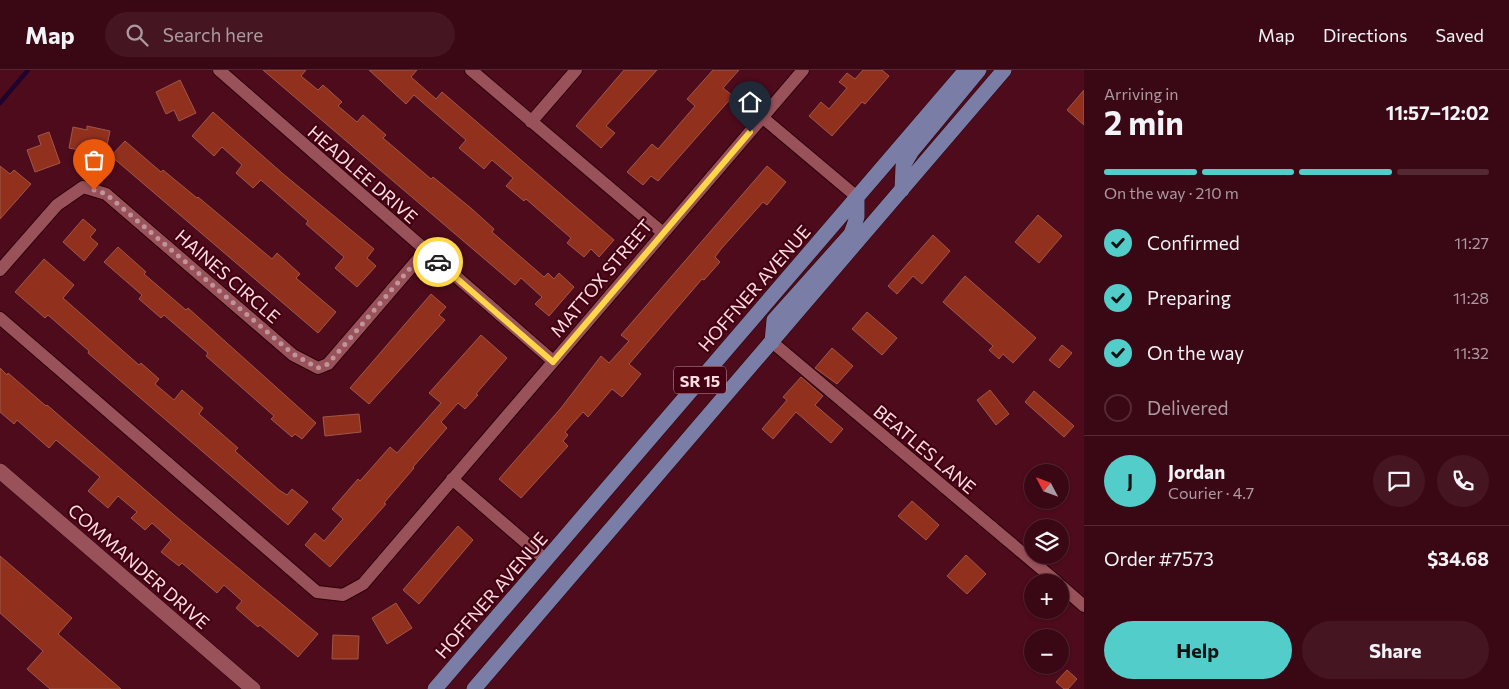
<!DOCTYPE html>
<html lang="en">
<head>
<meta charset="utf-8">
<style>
  :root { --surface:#3a0815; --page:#451622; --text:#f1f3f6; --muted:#ab9aa0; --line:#542934; --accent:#53cdca }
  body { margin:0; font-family:Commissioner,sans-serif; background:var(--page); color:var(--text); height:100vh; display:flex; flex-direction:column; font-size:19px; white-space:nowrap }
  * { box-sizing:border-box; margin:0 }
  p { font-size:16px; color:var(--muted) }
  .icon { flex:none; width:28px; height:28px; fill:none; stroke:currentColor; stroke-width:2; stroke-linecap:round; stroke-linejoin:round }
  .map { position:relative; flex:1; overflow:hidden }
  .side { display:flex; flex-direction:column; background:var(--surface); width:425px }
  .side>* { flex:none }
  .needle { width:32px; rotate:311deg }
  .tools { position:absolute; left:1024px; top:394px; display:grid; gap:10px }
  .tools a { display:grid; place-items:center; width:45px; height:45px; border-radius:50%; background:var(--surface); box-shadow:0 1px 4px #0004,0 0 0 1px var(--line); font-size:25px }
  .pin { position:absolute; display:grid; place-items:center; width:42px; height:42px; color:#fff; margin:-51px -21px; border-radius:50% 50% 50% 0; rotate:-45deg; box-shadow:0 0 5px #0007 }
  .pin .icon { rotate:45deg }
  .courier { position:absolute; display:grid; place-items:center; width:50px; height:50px; margin:-25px; border:4px solid #ffd54a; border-radius:50%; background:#fff; color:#222; box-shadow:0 1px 6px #0007 }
  .summary em { font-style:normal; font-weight:700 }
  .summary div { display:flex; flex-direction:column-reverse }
  .summary { display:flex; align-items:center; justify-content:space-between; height:85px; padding:0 20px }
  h1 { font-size:32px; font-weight:700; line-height:38px }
  .bar { display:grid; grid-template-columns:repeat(4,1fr); gap:8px 5px; align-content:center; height:60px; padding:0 20px }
  .bar i { height:6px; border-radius:4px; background:var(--line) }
  .bar .active { background:var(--accent) }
  .bar p { grid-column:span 4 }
  .line { display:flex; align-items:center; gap:12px; padding:0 20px; border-top:1px solid var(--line) }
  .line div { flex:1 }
  .round { display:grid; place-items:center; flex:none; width:52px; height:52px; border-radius:26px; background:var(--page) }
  ol { padding:0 20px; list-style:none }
  li { display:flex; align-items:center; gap:15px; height:55px }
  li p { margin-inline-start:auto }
  li .icon { padding:5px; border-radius:50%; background:var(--accent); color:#111; stroke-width:4 }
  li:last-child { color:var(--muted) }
  li i { width:28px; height:28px; border:2px solid var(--line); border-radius:50% }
  .cta { display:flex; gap:10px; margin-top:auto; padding:10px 20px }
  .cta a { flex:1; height:58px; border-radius:30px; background:var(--accent); color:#111; font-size:20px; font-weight:700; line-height:58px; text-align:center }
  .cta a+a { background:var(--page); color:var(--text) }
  header { display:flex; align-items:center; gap:30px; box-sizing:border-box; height:70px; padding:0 25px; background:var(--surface); border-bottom:1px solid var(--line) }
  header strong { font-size:24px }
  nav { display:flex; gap:28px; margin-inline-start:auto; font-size:18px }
  .search { width:350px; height:45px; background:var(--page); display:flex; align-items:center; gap:12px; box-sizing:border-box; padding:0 18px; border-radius:28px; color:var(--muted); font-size:19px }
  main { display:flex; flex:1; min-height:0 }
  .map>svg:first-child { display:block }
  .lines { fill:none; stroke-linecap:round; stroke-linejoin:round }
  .stream { stroke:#1f032c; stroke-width:4.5 }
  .building { fill:#92301e; stroke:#9e5849 }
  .minor-casing { stroke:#2b0008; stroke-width:14 }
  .tertiary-casing { stroke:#2b0008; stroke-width:16 }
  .primary-casing { stroke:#2b0008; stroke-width:16 }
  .minor { stroke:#99515a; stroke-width:12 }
  .tertiary { stroke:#99515a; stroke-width:15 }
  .primary { stroke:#7a7ea6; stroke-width:15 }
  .done { stroke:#c1939b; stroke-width:5; stroke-dasharray:0 9 }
  .route { stroke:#ffd54a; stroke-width:6 }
  .labels { text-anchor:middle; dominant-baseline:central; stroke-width:4.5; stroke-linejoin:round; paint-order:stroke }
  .shield { fill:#420012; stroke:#c69aa2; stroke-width:1 }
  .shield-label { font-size:16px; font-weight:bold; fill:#ffdcdf }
  .street-label { font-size:18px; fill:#ffdcdf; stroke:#420012 }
</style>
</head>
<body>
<header>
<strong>Map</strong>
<div class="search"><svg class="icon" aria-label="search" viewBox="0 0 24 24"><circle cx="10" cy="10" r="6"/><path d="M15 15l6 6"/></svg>Search here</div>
<nav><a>Map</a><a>Directions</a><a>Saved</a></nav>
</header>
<main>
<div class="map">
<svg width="1084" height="619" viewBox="0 0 1084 619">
  <rect width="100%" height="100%" fill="#4e0b1c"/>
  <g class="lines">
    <path class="stream" d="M0,33L28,0"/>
  </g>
  <path class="building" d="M263,0H306L301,6L318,20L323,15L342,32L338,36L357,52L363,45L386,65L383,68L431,109L433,107L472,139L494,159L492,162L544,207L548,203L554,209L559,203L574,217L549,246L535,234L542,227L521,208L515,215Z
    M369,0H417L411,7L436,29L442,22L614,170L599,187L591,179L584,187L567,173L571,168L526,129L524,131L506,116L513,108L492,90L484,99L459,78L466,70L414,25L406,34Z
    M624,0H657L606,56L615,63L601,78L576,56Z
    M713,0H739L723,18L733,26L658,111L651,106L643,115L627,102L652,74L658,79L695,36L687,29Z
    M863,0H882L889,6L865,34L862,32L832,66L809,46L821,32L829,39L847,18L839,12L847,3L855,9Z
    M180,10L196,43L179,51L174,40L166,44L156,22Z
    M1084,20V55L1067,40Z
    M213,42L282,103L374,179L367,188L376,196L357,217L335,198L344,187L306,154L308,151L261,110L253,118L236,103L242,95L222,77L214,86L192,66Z
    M87,56L110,61L105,85L69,78L73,57L87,60Z
    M49,62L60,93L35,102L27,80L41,75L38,66Z
    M125,71L161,102L163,100L197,128L198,127L272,189L277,183L300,204L296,208L336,242L318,263L111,86Z
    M0,96L10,104L14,100L31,114L0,149Z
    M767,96L786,112L767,135L763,132L721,179L715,187L720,192L704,210L702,209L629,294L641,304L622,327L612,319L588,347L583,342L565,362L568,365L563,371L568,376L521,428L499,409L561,338L601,286L609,293L629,271L621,265Z
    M1038,145L1062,166L1039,193L1015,172Z
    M83,149L96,160L90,167L98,174L84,191L63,172Z
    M933,165L950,181L922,214L913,206L897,224L888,216Z
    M118,177L146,202L144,204L186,240L188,238L316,353L302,369L295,364L292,367L271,349L274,346L206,286L208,283L164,245L161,248L139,229L142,225L104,192Z
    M44,189L74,215L63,228L139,295L141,293L159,309L155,314L174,330L182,320L203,338L199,344L238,378L235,381L279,420L287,425L292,419L308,432L288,455L88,283L89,281L48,245L45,248L15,222Z
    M965,206L1036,268L1013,293L1003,284L999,289L989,280L993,276L943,232Z
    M431,224L446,237L439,245L445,250L369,334L350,318Z
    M867,242L897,268L882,285L852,259Z
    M481,265L507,288L476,324L478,325L465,339L458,333L441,352L447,358L413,397L414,398L384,433L386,434L330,497L305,475L315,463L324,471L343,449L332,439L358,409L360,411L390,377L397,383L441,333L429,323Z
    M1062,275L1072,283L1059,298L1049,290Z
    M832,278L853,296L837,314L815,298Z
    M0,298L7,305L8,303L46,336L47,335L174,445L318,564L298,587L260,555L258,557L236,538L242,531L224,515L217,523L182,493L179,496L161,482L171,470L152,453L145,460L131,448L137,442L118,426L108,438L88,421L100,407L56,370L49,378L17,350L14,354L0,342Z
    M801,307L823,326L815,335L843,359L831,373L796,342L773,369L762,359L787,330L783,327Z
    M990,320L1009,344L996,355L977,330Z
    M1034,321L1074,356L1064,367L1025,332Z
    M359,344L361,362L325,366L323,347Z
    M912,431L939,455L926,470L898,446Z
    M458,456L473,470L419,534L403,520Z
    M966,485L986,504L967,524L947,506Z
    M0,486L72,548L58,564L121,619H50L27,599L43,581L0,543Z
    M396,533L412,558L387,574L372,548Z
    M333,565L359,566L358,589H332Z
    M1067,600L1077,609L1068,619H1064L1056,612Z"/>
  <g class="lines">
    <defs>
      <path id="minor" d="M219,0L553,291
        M471,0L663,163
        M762,47L857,127
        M531,52L576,0
        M0,200L57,135L83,117L106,124L293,285L318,298L328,294L425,181
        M0,248L317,522L343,525L363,514L803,0
        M772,272L1057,512
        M452,409L546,490
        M1060,515L1084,536"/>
      <path id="tertiary" d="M0,401L253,619"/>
      <path id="primary" d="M902,120L903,96L912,81L979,0
        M772,272L774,250L851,164L857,147V127
        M435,619L966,0
        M474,619L1004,0"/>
    </defs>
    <use href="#minor" class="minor-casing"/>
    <use href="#tertiary" class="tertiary-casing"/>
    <use href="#primary" class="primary-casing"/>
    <use href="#minor" class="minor"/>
    <use href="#tertiary" class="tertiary"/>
    <use href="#primary" class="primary"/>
  </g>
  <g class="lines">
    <path class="done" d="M94,120L106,124L293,284L318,298L328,294L425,181L438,192"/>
    <path class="route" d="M438,192L553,292L750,62"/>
  </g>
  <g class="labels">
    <rect class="shield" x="674" y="296.5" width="52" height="27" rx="4"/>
    <g class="shield-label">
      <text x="700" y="310">SR 15</text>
    </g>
    <g class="street-label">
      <text transform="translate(363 104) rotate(41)">HEADLEE DRIVE</text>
      <text transform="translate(228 206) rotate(41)">HAINES CIRCLE</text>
      <text transform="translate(601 208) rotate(-50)">MATTOX STREET</text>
      <text transform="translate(754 218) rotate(-49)">HOFFNER AVENUE</text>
      <text transform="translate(925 379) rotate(40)">BEATLES LANE</text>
      <text transform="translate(139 496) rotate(41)">COMMANDER DRIVE</text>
      <text transform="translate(491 525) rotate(-49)">HOFFNER AVENUE</text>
    </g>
  </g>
</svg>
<div class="tools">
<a><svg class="needle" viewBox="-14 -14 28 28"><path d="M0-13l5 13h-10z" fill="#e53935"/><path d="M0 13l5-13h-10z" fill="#ab9aa0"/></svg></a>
<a><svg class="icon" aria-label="layers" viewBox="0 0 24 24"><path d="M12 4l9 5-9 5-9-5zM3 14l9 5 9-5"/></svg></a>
<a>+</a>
<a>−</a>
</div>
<div class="pin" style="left:94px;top:120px;background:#ea580c"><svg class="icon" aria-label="bag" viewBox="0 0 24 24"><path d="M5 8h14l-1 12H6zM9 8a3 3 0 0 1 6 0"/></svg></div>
<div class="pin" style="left:750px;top:62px;background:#1f2937"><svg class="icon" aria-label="home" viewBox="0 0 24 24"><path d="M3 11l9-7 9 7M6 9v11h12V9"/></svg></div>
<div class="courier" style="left:438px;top:192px"><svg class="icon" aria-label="car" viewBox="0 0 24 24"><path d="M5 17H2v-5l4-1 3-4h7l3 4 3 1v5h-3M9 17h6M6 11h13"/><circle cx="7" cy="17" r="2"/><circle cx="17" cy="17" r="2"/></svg></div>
</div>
<section class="side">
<div class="summary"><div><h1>2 min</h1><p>Arriving in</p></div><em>11:57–12:02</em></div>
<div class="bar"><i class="active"></i><i class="active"></i><i class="active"></i><i></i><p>On the way · 210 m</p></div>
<ol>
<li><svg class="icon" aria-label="check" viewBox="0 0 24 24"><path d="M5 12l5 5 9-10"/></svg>Confirmed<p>11:27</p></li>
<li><svg class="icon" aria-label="check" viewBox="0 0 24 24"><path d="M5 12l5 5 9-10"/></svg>Preparing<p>11:28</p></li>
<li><svg class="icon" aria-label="check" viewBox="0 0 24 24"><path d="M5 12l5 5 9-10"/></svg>On the way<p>11:32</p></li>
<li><i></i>Delivered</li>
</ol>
<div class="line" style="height:90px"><b class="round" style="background:var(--accent);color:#111">J</b><div><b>Jordan</b><p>Courier · 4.7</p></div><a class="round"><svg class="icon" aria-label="chat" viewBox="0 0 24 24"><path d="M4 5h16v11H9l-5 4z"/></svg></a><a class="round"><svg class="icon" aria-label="phone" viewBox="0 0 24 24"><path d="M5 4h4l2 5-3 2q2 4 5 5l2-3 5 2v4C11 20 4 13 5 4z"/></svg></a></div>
<div class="line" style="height:65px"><div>Order #7573</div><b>$34.68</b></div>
<div class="cta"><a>Help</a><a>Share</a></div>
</section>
</main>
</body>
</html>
